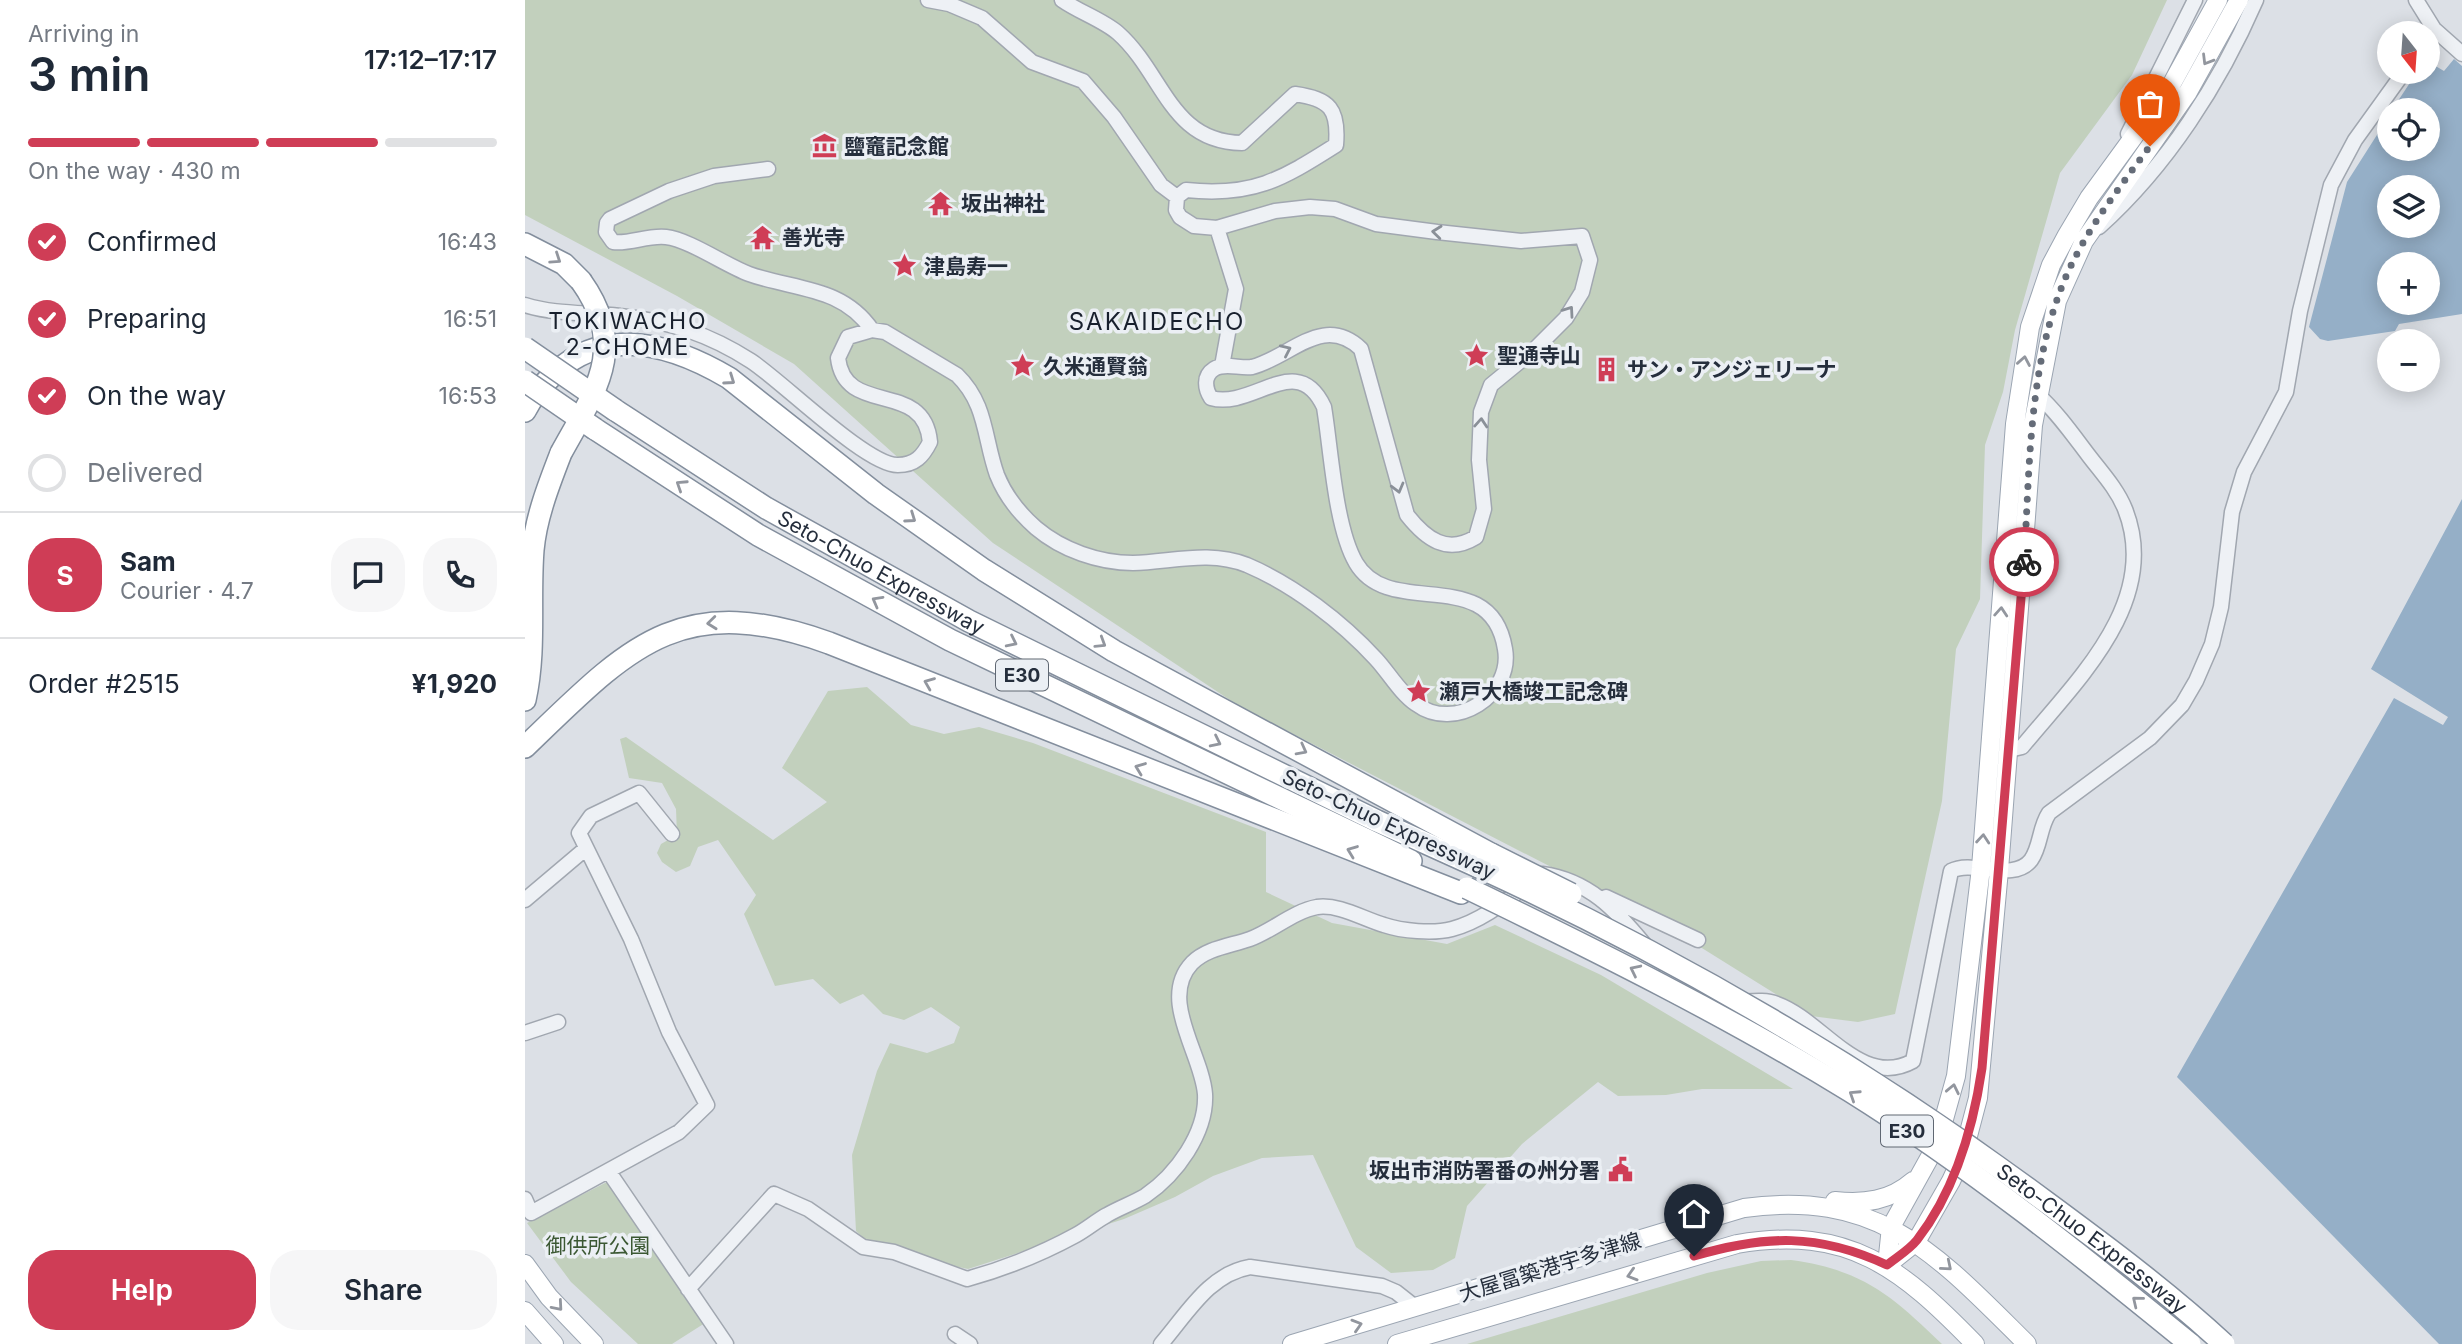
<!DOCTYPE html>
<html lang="en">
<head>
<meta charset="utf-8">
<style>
  :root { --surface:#fff; --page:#f6f6f7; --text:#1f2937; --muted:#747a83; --line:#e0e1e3; --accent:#cf3d56 }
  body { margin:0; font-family:Inter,"Noto Sans JP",sans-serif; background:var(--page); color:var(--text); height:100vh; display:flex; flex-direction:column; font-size:26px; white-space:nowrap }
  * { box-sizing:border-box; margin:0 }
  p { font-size:23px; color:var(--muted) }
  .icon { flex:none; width:38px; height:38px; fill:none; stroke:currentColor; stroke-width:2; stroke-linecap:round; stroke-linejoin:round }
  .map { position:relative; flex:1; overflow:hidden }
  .side { display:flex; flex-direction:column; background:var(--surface); width:525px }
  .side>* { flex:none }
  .needle { width:46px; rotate:163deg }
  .tools { position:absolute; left:1852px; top:21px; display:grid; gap:14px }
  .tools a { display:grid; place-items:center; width:63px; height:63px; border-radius:50%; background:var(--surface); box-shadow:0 4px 18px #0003; font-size:35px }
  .pin { position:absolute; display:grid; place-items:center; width:60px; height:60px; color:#fff; margin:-72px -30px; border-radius:50% 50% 50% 0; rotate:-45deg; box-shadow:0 0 7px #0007 }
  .pin .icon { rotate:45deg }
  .courier { position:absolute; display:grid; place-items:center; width:70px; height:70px; margin:-35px; border:5px solid #cf3d56; border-radius:50%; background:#fff; color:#222; box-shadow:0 2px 9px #0007 }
  .head em { font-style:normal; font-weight:600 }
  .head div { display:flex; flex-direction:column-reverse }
  .head { display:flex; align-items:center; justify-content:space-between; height:119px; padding:0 28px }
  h1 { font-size:46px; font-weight:600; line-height:52px }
  .bar { display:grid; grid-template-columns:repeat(4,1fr); gap:10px 7px; align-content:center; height:84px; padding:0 28px }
  .bar i { height:9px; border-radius:5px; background:var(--line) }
  .bar .selected { background:var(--accent) }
  .bar p { grid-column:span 4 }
  .line { display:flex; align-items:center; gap:18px; padding:0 28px; border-top:2px solid var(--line) }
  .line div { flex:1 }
  .round { display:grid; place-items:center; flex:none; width:74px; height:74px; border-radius:28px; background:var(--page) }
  ol { padding:0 28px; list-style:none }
  li { display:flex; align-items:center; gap:21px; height:77px }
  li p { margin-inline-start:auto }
  li .icon { padding:7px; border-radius:50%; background:var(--accent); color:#fff; stroke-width:4 }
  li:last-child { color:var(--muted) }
  li i { width:38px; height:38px; border:4px solid var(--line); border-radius:50% }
  .primary-button { display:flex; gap:14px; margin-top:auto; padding:14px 28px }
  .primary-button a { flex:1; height:80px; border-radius:28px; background:var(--accent); color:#fff; font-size:28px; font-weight:600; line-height:80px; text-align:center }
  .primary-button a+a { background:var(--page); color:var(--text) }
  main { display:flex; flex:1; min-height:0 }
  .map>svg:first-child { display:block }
  .green { fill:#c2d0bd }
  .water { fill:#95afc7; fill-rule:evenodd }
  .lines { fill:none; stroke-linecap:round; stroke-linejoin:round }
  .minor-casing { stroke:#a1a7b0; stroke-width:17 }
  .major-casing { stroke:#9ba5b2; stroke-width:20 }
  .highway-casing { stroke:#838e9d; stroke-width:24 }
  .minor { stroke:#eef1f5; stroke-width:14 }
  .major { stroke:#fff; stroke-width:18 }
  .highway { stroke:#fff; stroke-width:21 }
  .highway-bridge-casing { stroke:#838e9d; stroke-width:24; stroke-linecap:butt }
  .highway-bridge { stroke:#fff; stroke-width:21 }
  .oneway { stroke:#92969e }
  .oneway2 { stroke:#8a9098 }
  .done { stroke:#656c78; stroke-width:7; stroke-dasharray:0 12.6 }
  .route { stroke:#cf3d56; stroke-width:9 }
  .labels { text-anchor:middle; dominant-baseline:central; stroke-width:7; stroke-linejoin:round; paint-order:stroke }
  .shield { fill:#ebeff4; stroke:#606873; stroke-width:2 }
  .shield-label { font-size:19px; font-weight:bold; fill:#252e3c }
  .poi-label { font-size:21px; font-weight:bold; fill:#252e3c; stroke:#ebeff4; text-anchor:start }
  .street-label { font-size:21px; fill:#252e3c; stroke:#ebeff4 }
  .park-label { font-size:21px; fill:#3b5833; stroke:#ebeff4 }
  .neighbourhood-label { font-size:23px; letter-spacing:2px; fill:#18202d; stroke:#ebeff4 }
  .quarter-label { font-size:24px; letter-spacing:2px; fill:#18202d; stroke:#ebeff4 }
</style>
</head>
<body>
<main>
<section class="side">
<div class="head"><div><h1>3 min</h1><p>Arriving in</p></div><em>17:12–17:17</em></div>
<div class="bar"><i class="selected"></i><i class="selected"></i><i class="selected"></i><i></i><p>On the way · 430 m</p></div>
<ol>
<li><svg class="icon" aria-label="check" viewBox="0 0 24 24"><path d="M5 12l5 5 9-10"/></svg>Confirmed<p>16:43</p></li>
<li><svg class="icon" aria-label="check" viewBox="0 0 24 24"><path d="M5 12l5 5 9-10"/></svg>Preparing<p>16:51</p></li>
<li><svg class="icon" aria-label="check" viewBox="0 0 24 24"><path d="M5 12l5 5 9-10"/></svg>On the way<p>16:53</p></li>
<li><i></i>Delivered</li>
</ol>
<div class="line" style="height:126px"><b class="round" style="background:var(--accent);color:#fff">S</b><div><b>Sam</b><p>Courier · 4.7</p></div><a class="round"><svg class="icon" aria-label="chat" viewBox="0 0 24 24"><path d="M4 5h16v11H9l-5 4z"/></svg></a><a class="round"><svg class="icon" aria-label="phone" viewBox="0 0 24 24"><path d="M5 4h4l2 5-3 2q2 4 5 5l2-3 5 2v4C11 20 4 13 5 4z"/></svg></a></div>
<div class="line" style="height:91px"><div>Order #2515</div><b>¥1,920</b></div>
<div class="primary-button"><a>Help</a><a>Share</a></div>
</section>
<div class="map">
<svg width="1937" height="1344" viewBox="0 0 1937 1344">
  <rect width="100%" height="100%" fill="#dce0e6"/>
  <path class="green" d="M0,0H1642L1607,75L1535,173L1490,330L1478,392L1460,445L1455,599L1431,649L1417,801L1370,1014L1333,1022L1286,1016L1148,930L714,706L468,543L269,364L152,296L0,215Z
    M342,687L386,725L419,734L454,727L508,743L741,832V892L807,923L922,944L970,925L1076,975L1268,1089H1177L1141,1095L1093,1096L1073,1082L997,1144L942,1206L930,1258L908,1270L866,1273L831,1247L788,1155L737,1158L688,1176L650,1197L599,1219L443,1269L349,1249L331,1231L327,1155L352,1071L365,1043L402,1053L429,1043L435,1027L406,1007L379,1020L358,1014L338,994L315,1004L288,979L250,986L219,914L231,895L193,840L173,847L165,866L151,872L137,862L132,853L136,844L152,835L151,809L137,783L104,778L95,739L101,737L248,840L302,802L257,768L303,691Z
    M82,1182L180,1323L147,1344H113L46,1282L2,1223Z
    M1266,1260C1338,1270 1366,1295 1417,1344H942L1182,1273L1236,1261Z"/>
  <path class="water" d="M1929,59L1937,66V314L1874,324L1870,331L1803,341L1795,339L1784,327L1822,182L1864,116V149H1902V110H1867L1892,72H1902V61L1919,71ZM1864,187H1902V226H1864ZM1864,264H1902V303H1864Z
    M1937,499V1344H1914L1652,1077L1869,698L1918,725L1923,717L1846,669Z"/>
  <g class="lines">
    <defs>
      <path id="minor" d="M403,0L424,4L457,18L507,62L558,81L589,117L636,185L652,197
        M1891,0L1909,29L1937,54
        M1603,134L1670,0
        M243,169L189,176L144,191L85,219L82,223L81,232L88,242C106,244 122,235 141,237C165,240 200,265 224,274C269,290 317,286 347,330
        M1574,227C1642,166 1695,83 1731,0
        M692,228L711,289L697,366
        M0,305C32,315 63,312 95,316C144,321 184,334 226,361C257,381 342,466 373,465C390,465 398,456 405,442C399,378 320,418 313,358L323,337L347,330L360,332L432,375C462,404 459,439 472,475C480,495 495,514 511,528C537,550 574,563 608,563C647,562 684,550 722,565C769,585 817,622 851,659C864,673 875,693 891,704C930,733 988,695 980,649C966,562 865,621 831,563C810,527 806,449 799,407C772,349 728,410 686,398C680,389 678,376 689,369C700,362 715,369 727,367C766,357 798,313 836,349L882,515C901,539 922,555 951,537L959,509L954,460L956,412L966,385L1010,349L1041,318L1057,292L1065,260L1057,236L996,241L912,232L851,224L810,209L785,207L750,211L692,228L669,226L655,217L651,210L652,197L661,190C727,197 756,180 811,145C814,109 805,99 770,94L717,143C645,142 639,74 593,33C578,20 554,12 537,0
        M1484,750L1497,747C1550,682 1637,602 1600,509C1592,489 1577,473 1564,456C1548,435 1532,412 1512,394
        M1081,897L1173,940
        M0,900L59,850
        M1142,970C1160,984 1180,1000 1204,1002C1219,1003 1237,998 1252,1004C1297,1020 1336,1090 1388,1061L1426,871C1448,859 1488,883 1506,860C1516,846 1514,828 1524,813L1625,738L1657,705L1671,681L1687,644L1696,607L1707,512L1719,472L1761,392L1775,311L1806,185L1830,140L1879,72
        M0,1033L33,1022
        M84,1172L201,1344
        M0,1199L6,1213L154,1132L182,1105L144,1032L106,939L54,833L66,816L114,793L147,834
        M163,1289L249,1194L283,1209L338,1247L369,1252L442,1279C478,1269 518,1253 551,1235C562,1229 571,1221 582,1215C594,1208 608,1203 620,1196C651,1175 682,1133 680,1094C677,1054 633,999 667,963C682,948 705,946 725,939C747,931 769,911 792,907C815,904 838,919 859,925C877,931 908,934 927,929C961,920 989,894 1017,874C1063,880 1091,910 1119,944
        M430,1334L445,1344
        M636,1344C662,1314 684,1274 725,1267L857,1286L871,1292L890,1307"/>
      <path id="major" d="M1310,1201C1339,1204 1365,1201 1388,1181
        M0,1264L24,1297L69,1344
        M1362,1265L1391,1242L1426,1181L1438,1155L1453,1098L1474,870L1508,425L1532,301L1559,241L1663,92L1714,0
        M1362,1265L1366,1227L1412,1144L1431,1076L1456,868L1490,424L1505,327L1526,265L1542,235L1564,198L1645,87L1693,0
        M0,1311L29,1344
        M767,1344L1219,1208C1356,1189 1413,1256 1502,1344
        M872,1344L1212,1244C1324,1225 1376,1268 1450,1344"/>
      <g id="highway">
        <path d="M0,244L39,264L56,281"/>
        <path id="s1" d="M90,410L241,508L444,621L852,821L958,869"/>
        <path d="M0,411C7,397 19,383 30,373C82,324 150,346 204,378L351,494L459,570L589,651L966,854"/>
        <path d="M70,429L233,535L425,640L886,861"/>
        <path d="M0,700C11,650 4,601 8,550C11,517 24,484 36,453"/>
        <path d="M0,747C103,648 153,589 304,643L936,893"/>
      </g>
    </defs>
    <use href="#minor" class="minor-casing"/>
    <use href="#major" class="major-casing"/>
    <use href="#highway" class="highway-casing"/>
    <use href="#minor" class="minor"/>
    <use href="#major" class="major"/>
    <use href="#highway" class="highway"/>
    <defs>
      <g id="highway-bridge">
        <path d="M0,348L90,410"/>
        <path d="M0,381L70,429"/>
        <path d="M36,453C70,391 104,348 56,281"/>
        <path d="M966,854L1046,894"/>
        <path id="s2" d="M958,869C1158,961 1345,1071 1521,1202C1582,1247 1644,1293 1699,1344"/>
        <path d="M942,888C1072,951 1201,1015 1325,1091C1445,1166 1556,1255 1665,1344"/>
      </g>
    </defs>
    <use href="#highway-bridge" class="highway-bridge-casing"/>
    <use href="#highway-bridge" class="highway-bridge"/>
  </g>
  <defs><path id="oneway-chevron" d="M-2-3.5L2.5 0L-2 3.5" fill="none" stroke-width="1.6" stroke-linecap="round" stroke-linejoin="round" transform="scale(1.75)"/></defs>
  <g class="oneway">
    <use href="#oneway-chevron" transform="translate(1682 60) rotate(121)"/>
    <use href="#oneway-chevron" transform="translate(31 259) rotate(34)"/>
    <use href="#oneway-chevron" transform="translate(1499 361) rotate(-80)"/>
    <use href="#oneway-chevron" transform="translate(205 380) rotate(35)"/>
    <use href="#oneway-chevron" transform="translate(156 485) rotate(-147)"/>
    <use href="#oneway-chevron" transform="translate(386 518) rotate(35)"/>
    <use href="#oneway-chevron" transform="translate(352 601) rotate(-151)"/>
    <use href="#oneway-chevron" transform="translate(1476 612) rotate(-86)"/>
    <use href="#oneway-chevron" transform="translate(187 623) rotate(174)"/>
    <use href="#oneway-chevron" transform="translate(487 642) rotate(26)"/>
    <use href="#oneway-chevron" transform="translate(576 643) rotate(32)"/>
    <use href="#oneway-chevron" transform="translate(404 683) rotate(-158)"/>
    <use href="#oneway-chevron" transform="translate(691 742) rotate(26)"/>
    <use href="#oneway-chevron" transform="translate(777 750) rotate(28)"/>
    <use href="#oneway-chevron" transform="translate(615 768) rotate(-159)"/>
    <use href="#oneway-chevron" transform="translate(1458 839) rotate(-85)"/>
    <use href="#oneway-chevron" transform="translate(827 851) rotate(-159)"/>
    <use href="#oneway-chevron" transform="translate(1110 970) rotate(-154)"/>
    <use href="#oneway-chevron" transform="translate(1428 1089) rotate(-78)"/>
    <use href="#oneway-chevron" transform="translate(1329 1095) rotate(-147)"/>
    <use href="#oneway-chevron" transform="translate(1422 1266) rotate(40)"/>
    <use href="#oneway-chevron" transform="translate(1107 1275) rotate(163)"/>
    <use href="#oneway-chevron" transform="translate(1612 1301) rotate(-141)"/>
    <use href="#oneway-chevron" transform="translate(33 1306) rotate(49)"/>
    <use href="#oneway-chevron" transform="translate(832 1325) rotate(-17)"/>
  </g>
  <g class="oneway2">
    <use href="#oneway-chevron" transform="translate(912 232) rotate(-174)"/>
    <use href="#oneway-chevron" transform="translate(1044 311) rotate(-55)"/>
    <use href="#oneway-chevron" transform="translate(761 350) rotate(-25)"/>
    <use href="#oneway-chevron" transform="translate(956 423) rotate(-86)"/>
    <use href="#oneway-chevron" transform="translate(873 488) rotate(75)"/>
  </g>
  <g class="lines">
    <path class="done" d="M1499,562C1505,467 1503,361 1543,272C1564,226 1595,187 1625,146"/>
    <path class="route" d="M1169,1256C1240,1235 1293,1233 1362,1265C1372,1257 1384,1250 1392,1240C1430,1191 1448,1129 1457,1068L1499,562"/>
  </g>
  <defs>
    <symbol id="museum-bare" viewBox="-9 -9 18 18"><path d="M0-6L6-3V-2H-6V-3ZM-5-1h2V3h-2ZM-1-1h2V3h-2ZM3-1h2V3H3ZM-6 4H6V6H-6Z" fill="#cf3d56" stroke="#ebeff4" stroke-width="2.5" paint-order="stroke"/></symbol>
    <symbol id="temple-bare" viewBox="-9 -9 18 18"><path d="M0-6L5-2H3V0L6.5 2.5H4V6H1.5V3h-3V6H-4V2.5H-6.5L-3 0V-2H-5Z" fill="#cf3d56" stroke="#ebeff4" stroke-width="2.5" paint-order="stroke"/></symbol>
    <symbol id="sight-bare" viewBox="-9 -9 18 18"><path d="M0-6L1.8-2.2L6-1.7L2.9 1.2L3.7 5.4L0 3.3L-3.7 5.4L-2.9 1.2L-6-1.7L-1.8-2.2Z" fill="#cf3d56" stroke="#ebeff4" stroke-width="2.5" paint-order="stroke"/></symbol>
    <symbol id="building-bare" viewBox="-9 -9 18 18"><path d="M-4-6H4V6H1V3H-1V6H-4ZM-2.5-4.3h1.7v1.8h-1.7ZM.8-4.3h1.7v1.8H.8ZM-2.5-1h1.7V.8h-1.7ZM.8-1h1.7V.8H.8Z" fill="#cf3d56" stroke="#ebeff4" stroke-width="2.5" paint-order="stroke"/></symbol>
    <symbol id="civic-bare" viewBox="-9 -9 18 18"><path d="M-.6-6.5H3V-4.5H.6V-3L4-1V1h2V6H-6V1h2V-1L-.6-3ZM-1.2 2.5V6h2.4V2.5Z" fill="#cf3d56" stroke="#ebeff4" stroke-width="2.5" paint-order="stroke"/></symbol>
  </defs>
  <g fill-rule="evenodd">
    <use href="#museum-bare" x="282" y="128" width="35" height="35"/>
    <use href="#temple-bare" x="398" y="186" width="35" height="35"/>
    <use href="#temple-bare" x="220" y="220" width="35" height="35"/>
    <use href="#sight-bare" x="362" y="248" width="35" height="35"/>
    <use href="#sight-bare" x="934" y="338" width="35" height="35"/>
    <use href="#sight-bare" x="480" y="348" width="35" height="35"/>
    <use href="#building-bare" x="1064" y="352" width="35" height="35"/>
    <use href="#sight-bare" x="876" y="674" width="35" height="35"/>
    <use href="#civic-bare" x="1078" y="1152" width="35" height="35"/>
  </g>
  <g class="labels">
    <g class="shield">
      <rect x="471" y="659.5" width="52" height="31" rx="5"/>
      <rect x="1356" y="1115.5" width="52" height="31" rx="5"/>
    </g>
    <g class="shield-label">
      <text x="497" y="675">E30</text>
      <text x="1382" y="1131">E30</text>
    </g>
    <g class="poi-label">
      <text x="319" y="146">鹽竈記念館</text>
      <text x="436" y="203">坂出神社</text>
      <text x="257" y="237">善光寺</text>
      <text x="399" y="266">津島寿一</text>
      <text x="972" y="355">聖通寺山</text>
      <text x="518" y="366">久米通賢翁</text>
      <text x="1102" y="369">サン・アンジェリーナ</text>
      <text x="914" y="691">瀬戸大橋竣工記念碑</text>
      <text x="1075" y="1170" text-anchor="end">坂出市消防署番の州分署</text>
    </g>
    <g class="street-label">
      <text stroke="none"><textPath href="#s1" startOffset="312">Seto-Chuo Expressway</textPath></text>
      <text transform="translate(864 824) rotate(25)">Seto-Chuo Expressway</text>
      <text stroke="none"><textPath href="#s2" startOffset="714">Seto-Chuo Expressway</textPath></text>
      <text transform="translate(1025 1267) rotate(-17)">大屋冨築港宇多津線</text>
    </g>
    <g class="park-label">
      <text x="73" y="1245">御供所公園</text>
    </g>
    <g class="neighbourhood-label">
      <text x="103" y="321">TOKIWACHO<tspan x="103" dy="26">2-CHOME</tspan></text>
    </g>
    <g class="quarter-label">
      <text x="632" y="321">SAKAIDECHO</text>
    </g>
  </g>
</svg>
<div class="tools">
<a><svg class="needle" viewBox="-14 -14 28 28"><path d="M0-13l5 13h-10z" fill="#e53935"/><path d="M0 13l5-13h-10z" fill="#747a83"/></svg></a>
<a><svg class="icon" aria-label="locate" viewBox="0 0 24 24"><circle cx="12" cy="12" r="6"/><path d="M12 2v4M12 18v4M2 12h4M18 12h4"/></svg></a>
<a><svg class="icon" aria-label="layers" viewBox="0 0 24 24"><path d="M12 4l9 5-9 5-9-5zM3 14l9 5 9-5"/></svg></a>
<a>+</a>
<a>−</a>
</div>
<div class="pin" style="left:1625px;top:146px;background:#ea580c"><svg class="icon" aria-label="bag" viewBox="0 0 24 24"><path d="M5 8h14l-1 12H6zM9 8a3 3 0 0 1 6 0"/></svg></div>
<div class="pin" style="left:1169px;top:1256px;background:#1f2937"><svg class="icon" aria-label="home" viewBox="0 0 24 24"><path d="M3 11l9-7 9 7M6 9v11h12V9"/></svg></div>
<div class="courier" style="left:1499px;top:562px"><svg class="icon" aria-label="bike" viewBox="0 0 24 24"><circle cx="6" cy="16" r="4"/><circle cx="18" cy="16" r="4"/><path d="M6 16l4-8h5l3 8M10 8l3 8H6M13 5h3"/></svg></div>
</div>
</main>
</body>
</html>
